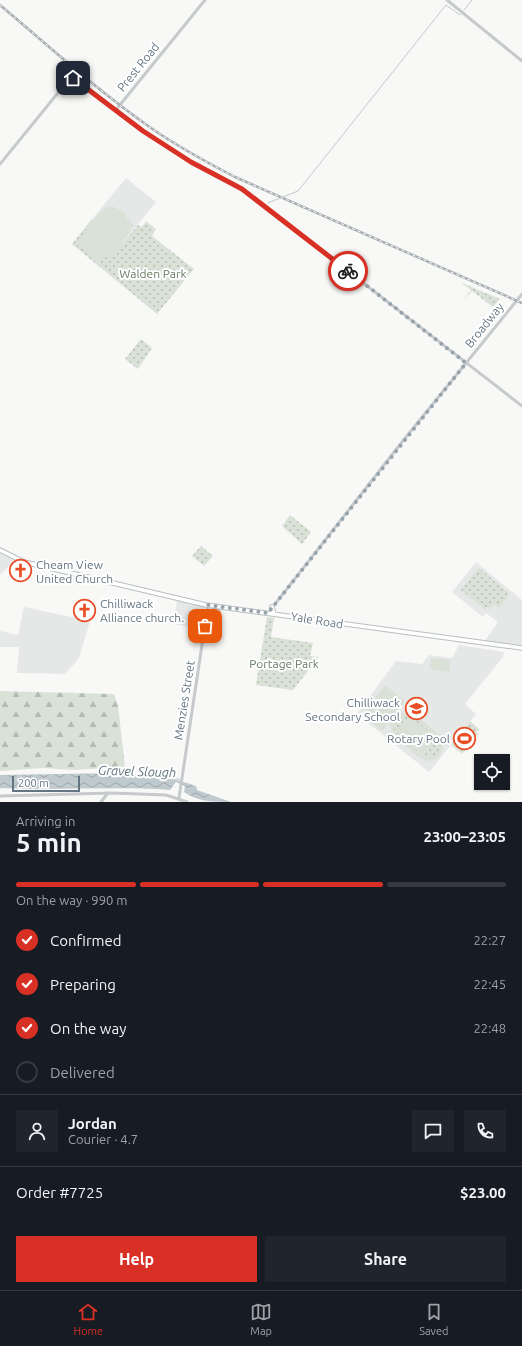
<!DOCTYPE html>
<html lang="en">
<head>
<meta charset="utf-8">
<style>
  :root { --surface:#171b24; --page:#20242c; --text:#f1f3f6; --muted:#9ea1a6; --line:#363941; --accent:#d93025 }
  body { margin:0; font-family:Ubuntu,sans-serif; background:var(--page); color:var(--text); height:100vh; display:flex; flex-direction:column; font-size:15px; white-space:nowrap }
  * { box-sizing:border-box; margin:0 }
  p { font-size:13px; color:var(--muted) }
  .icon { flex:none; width:22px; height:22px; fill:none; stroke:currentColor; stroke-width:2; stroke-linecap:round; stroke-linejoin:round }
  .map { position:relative; height:802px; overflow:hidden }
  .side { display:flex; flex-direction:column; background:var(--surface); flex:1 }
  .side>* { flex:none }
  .buttons { position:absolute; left:474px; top:754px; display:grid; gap:8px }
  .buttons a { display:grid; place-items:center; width:36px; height:36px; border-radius:0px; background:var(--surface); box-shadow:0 1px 3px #0004; font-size:20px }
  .scale { position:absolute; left:12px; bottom:10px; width:68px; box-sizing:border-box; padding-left:4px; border:2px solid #637582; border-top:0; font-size:11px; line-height:14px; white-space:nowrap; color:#637582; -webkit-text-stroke:3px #fff; paint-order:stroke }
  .pin { position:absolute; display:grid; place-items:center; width:34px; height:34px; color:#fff; margin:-17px; border-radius:8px; box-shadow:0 2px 6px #0006 }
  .courier { position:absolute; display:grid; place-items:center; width:40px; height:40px; margin:-20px; border:3px solid #d93025; border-radius:50%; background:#fff; color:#222; box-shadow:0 1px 5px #0007 }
  .headline em { font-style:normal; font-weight:600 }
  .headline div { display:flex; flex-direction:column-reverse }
  .headline { display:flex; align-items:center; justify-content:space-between; height:68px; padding:0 16px }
  h1 { font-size:26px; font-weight:600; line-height:30px }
  .bar { display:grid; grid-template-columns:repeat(4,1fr); gap:6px 4px; align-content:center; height:48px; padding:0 16px }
  .bar i { height:5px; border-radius:3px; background:var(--line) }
  .bar .current { background:var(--accent) }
  .bar p { grid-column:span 4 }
  .line { display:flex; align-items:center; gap:10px; padding:0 16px; border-top:1px solid var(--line) }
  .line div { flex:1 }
  .round { display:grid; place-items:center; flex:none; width:42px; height:42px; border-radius:0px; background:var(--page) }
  ol { padding:0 16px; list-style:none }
  li { display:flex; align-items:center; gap:12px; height:44px }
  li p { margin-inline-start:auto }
  li .icon { padding:4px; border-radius:50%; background:var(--accent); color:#fff; stroke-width:4 }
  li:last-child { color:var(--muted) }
  li i { width:22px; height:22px; border:2px solid var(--line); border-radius:50% }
  .action { display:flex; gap:8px; margin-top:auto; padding:8px 16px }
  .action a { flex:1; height:46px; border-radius:0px; background:var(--accent); color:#fff; font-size:16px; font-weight:600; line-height:46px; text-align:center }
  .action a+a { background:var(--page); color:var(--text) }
  .tab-bar { display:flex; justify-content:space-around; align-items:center; height:56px; border-top:1px solid var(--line); background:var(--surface); font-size:11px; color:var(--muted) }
  .tab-bar a { display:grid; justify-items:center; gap:2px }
  .tab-bar .current { color:var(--accent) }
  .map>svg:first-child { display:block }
  .built { fill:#e6e7e7 }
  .green { fill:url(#green-dots) }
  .forest { fill:url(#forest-firs) }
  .pitch { fill:#dae1d7; fill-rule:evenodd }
  .water { fill:url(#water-waves) }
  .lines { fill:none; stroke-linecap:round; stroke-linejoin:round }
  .stream { stroke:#bfcace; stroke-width:1 }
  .secondary-casing { stroke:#b8bec2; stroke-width:5.5 }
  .tertiary { stroke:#c6cacd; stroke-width:3 }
  .secondary { stroke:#fff; stroke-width:3.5 }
  .rail-casing { stroke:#a6adb2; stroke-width:2.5 }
  .rail { stroke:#fff; stroke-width:1; stroke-dasharray:3; stroke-linecap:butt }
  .done { stroke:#97a3ab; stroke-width:4; stroke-dasharray:0 7.2 }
  .route { stroke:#d93025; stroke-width:5 }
  .labels { text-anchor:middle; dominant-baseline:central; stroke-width:4; stroke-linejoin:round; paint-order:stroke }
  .street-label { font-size:12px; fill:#637582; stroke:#fff }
  .park-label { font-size:12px; fill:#667a62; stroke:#fff }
  .poi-label { font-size:12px; fill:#637582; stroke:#fff; text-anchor:start }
  .water-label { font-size:13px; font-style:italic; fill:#5e747c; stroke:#fff }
</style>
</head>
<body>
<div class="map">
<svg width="522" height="802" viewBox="0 0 522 802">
  <defs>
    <pattern id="green-dots" width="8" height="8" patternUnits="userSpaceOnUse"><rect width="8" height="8" fill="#dae1d7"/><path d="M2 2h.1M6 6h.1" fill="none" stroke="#b4bbb4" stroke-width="1.8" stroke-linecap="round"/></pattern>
    <pattern id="forest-firs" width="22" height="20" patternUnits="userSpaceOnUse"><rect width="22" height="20" fill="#dae1d7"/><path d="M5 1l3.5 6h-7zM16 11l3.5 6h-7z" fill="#b4bbb4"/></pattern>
    <pattern id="water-waves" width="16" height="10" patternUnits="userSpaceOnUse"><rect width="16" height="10" fill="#bfcace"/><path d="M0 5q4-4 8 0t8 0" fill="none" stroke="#9fa9ad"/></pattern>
  </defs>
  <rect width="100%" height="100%" fill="#f8f8f6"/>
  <path class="built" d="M126,178L156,202L122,244L92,219Z
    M0,551L13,560L12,563L0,575Z
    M476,562L522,600V646L484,642L498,622L486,613L483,617L452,592Z
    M177,601L204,607L200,640L189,638L190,627L173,624Z
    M24,607L90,621L79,658L65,674L17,673L19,647H0V631L18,635Z
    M212,608L221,609L217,635H213L206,634L210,610Z
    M459,645L504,652L503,657L465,704L476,714L429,772L357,714L396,661L422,664L429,655L452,658Z"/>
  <path class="green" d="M92,219L122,244L138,225L142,227L146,221L156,229L152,236L194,269L157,314L72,244Z
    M460,282L500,299L493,307L472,291L463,301L471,290Z
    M141,339L152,348L138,369L125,359Z
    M290,515L311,532L302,544L282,526Z
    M201,546L213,556L204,566L192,556Z
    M479,568L510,594L499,608L494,604L490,609L487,607L485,609L461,590Z
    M267,617L274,618L271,637L313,643L310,656L319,657L293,690L256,685Z
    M403,715C413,714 440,735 441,746C437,768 419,754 410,746C400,738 382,725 403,715Z
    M470,721L479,729L476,733L478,734L462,754L451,745Z"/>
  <path class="forest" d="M0,691L114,694L118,705L125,767L74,770L42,768L0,771Z"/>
  <path class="pitch" d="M108,207H114L125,213V216L134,225C127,236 112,261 97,259L77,245V242L99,213Z
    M271,658L294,662L292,674L269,670Z
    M431,658L451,660L449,672L430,669Z
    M385,685L405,701L382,731L363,714Z
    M403,713L415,715L450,743L448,745L443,742C444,752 437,764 425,760C419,758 414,753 409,749C398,740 377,721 403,713ZM407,715C417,717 441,737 441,748C434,767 418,753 409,745C404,741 397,738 395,732C390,723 399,715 407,715Z
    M411,717L438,739L424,756L397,735Z"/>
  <path class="water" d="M122,773C147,776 173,777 196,786L197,790L231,802C214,802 198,802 184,792L185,786L176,782L170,790C113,786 57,791 0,788V775Z"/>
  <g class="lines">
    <path class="stream" d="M464,10L472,0
      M283,197L298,191L446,5L460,15L461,14
      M268,203L280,198
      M168,780L178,779L181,780"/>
    <defs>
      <path id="secondary" d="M0,550L24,562L206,605L522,648
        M272,607L274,614"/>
    </defs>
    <use href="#secondary" class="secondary-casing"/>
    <path class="tertiary" d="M447,0L522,61
      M115,111L205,0
      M0,164L66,83L71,79H76L143,131L191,162L242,189L522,406
      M268,613L402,442L522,294
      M0,796L112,793L166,795L187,802
      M179,798L208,605
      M101,802L108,793"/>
    <use href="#secondary" class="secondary"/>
    <defs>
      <path id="rail" d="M0,5C50,47 98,91 151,128C177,146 206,162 235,177L522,303"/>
    </defs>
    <use href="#rail" class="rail-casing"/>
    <use href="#rail" class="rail"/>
  </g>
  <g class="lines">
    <path class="done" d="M205,626L208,605L268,613L466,363L348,271"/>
    <path class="route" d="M73,78L143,131L191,162L242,189L348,271"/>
  </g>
  <defs>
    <symbol id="church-ring" viewBox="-11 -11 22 22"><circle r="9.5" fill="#fff" stroke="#e84f26" stroke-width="1.5"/><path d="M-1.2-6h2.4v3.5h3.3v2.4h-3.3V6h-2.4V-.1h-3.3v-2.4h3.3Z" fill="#e84f26"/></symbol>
    <symbol id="school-ring" viewBox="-11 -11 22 22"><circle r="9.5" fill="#fff" stroke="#e84f26" stroke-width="1.5"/><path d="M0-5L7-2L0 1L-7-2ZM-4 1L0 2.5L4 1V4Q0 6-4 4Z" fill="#e84f26"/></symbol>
    <symbol id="stadium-ring" viewBox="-11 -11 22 22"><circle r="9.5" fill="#fff" stroke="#e84f26" stroke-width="1.5"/><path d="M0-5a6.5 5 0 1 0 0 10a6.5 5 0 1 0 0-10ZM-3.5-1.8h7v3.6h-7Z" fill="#e84f26"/></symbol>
  </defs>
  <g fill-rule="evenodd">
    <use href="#church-ring" x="8" y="558" width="25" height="25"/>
    <use href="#church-ring" x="72" y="598" width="25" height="25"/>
    <use href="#school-ring" x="404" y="696" width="25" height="25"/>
    <use href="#stadium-ring" x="452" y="726" width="25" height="25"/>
  </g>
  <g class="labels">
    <g class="street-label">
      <text transform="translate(138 67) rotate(-51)">Prest Road</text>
      <text transform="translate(484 325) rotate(-51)">Broadway</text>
      <text transform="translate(317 620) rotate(9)">Yale Road</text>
      <text transform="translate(184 700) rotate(-81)">Menzies Street</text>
    </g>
    <g class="park-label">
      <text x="153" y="273">Walden Park</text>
      <text x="284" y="663">Portage Park</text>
    </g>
    <g class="poi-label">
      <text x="36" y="564">Cheam View<tspan x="36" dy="14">United Church</tspan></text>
      <text x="100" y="603">Chilliwack<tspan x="100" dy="14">Alliance church.</tspan></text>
      <text x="400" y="702" text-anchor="end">Chilliwack<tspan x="400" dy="14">Secondary School</tspan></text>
      <text x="450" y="738" text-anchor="end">Rotary Pool</text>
    </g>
    <g class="water-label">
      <text transform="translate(137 771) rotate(2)">Gravel Slough</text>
    </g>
  </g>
</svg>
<div class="buttons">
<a><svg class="icon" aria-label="locate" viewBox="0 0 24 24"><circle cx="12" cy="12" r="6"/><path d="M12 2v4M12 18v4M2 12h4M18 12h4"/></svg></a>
</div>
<div class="scale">200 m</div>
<div class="pin" style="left:205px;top:626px;background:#ea580c"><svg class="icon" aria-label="bag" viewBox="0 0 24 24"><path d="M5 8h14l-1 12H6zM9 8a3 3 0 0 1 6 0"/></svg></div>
<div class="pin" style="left:73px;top:78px;background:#1f2937"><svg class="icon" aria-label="home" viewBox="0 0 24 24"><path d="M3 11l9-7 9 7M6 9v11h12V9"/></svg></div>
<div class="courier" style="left:348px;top:271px"><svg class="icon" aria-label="bike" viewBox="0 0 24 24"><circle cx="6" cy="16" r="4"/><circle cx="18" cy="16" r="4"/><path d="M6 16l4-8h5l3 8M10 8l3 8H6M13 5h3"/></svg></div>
</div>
<section class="side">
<div class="headline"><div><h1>5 min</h1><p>Arriving in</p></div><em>23:00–23:05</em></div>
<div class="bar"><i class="current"></i><i class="current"></i><i class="current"></i><i></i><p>On the way · 990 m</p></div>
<ol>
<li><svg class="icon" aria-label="check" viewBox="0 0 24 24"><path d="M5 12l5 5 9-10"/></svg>Confirmed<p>22:27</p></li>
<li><svg class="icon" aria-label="check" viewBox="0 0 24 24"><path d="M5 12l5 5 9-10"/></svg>Preparing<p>22:45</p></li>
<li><svg class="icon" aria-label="check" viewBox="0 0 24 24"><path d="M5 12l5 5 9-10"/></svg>On the way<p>22:48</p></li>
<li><i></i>Delivered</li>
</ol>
<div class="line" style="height:72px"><a class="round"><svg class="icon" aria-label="person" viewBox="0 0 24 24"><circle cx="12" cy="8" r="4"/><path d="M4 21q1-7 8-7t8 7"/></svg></a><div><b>Jordan</b><p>Courier · 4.7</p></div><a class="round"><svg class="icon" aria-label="chat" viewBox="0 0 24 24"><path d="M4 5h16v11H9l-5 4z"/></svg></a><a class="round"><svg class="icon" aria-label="phone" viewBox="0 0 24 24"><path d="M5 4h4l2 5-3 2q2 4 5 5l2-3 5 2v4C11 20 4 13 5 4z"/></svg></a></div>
<div class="line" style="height:52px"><div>Order #7725</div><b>$23.00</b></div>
<div class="action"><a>Help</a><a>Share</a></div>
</section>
<nav class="tab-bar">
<a class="current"><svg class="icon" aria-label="home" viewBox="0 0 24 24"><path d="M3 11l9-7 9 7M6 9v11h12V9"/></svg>Home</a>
<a><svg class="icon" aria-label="map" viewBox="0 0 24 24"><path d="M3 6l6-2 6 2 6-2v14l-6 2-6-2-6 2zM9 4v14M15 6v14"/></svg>Map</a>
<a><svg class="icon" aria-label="saved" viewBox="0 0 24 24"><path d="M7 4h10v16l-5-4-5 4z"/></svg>Saved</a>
</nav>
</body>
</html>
